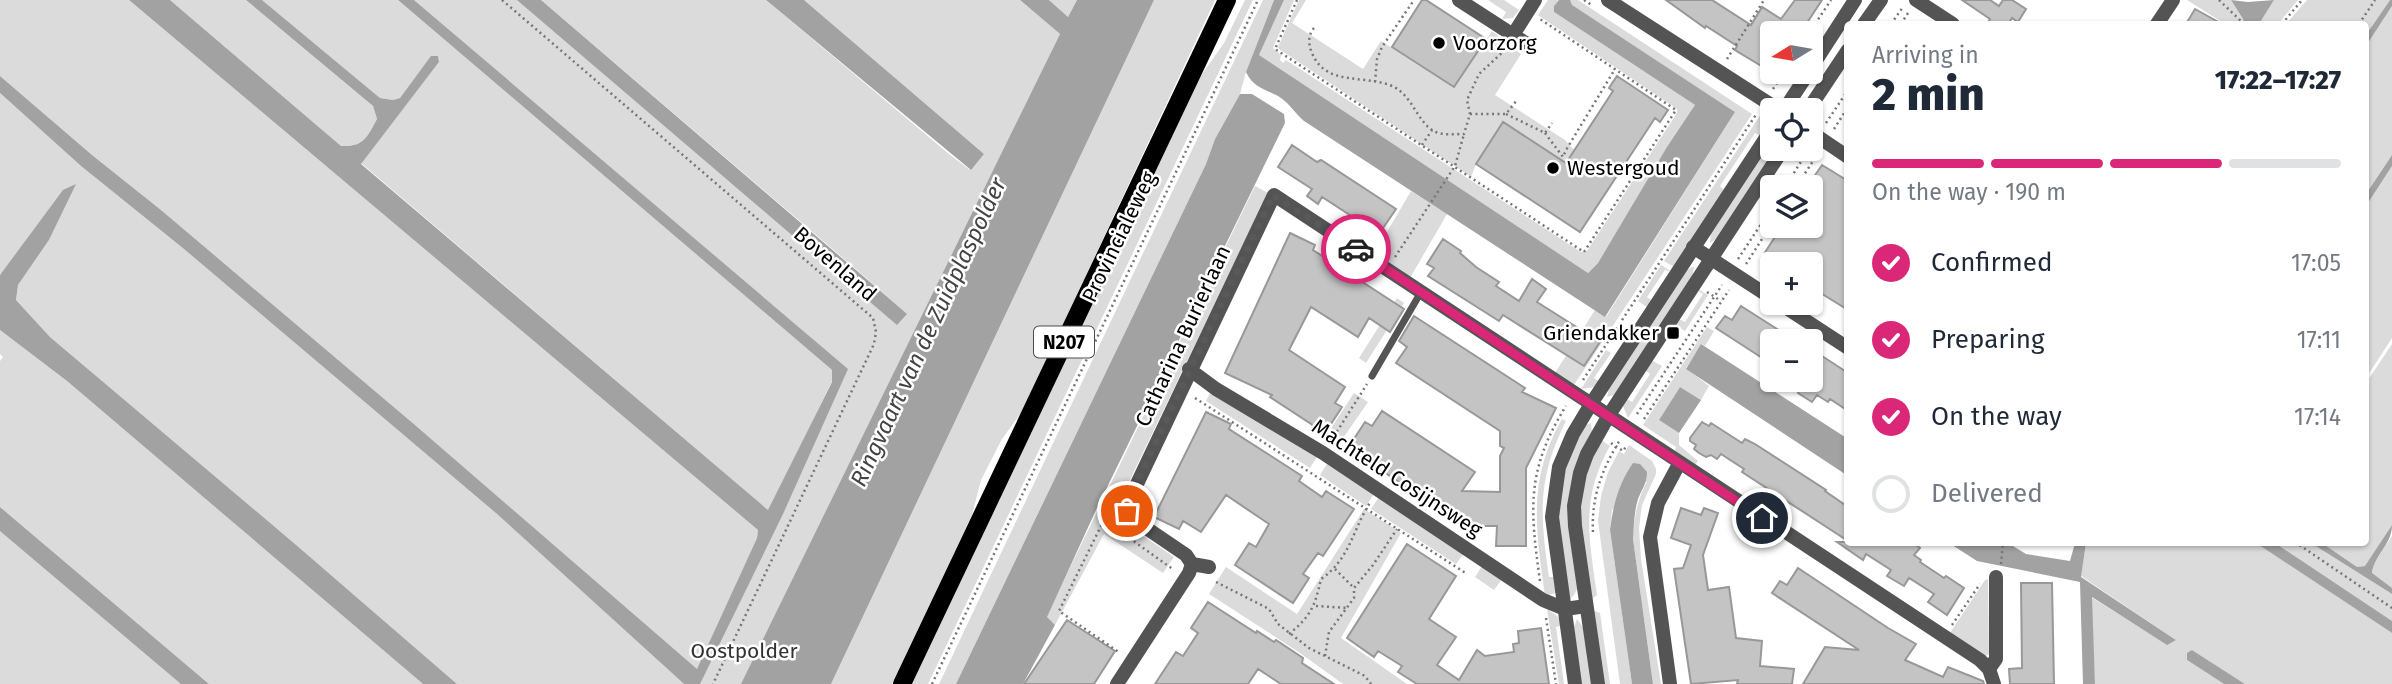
<!DOCTYPE html>
<html lang="en">
<head>
<meta charset="utf-8">
<style>
  :root { --surface:#fff; --page:#f2f2f3; --text:#1f2937; --muted:#747a83; --line:#e0e1e3; --accent:#db2777 }
  body { margin:0; font-family:"Fira Sans",sans-serif; background:var(--page); color:var(--text); height:100vh; display:flex; flex-direction:column; font-size:26px; white-space:nowrap }
  * { box-sizing:border-box; margin:0 }
  p { font-size:23px; color:var(--muted) }
  .icon { flex:none; width:38px; height:38px; fill:none; stroke:currentColor; stroke-width:2; stroke-linecap:round; stroke-linejoin:round }
  .map { position:relative; flex:1; overflow:hidden }
  .panel { position:absolute; left:1844px; top:21px; width:525px; height:525px; display:flex; flex-direction:column; background:var(--surface); border-radius:7px; box-shadow:0 2px 5px #0004 }
  .panel>* { flex:none }
  .needle { width:46px; rotate:259deg }
  .controls { position:absolute; left:1760px; top:21px; display:grid; gap:14px }
  .controls a { display:grid; place-items:center; width:63px; height:63px; border-radius:7px; background:var(--surface); box-shadow:0 2px 5px #0004; font-size:35px }
  .pin { position:absolute; display:grid; place-items:center; width:60px; height:60px; color:#fff; margin:-30px; border:4px solid #fff; border-radius:50%; box-shadow:0 2px 7px #0007 }
  .courier { position:absolute; display:grid; place-items:center; width:70px; height:70px; margin:-35px; border:5px solid #db2777; border-radius:50%; background:#fff; color:#222; box-shadow:0 2px 9px #0007 }
  .head em { font-style:normal; font-weight:800 }
  .head div { display:flex; flex-direction:column-reverse }
  .head { display:flex; align-items:center; justify-content:space-between; height:119px; padding:0 28px }
  h1 { font-size:46px; font-weight:800; line-height:52px }
  .bar { display:grid; grid-template-columns:repeat(4,1fr); gap:10px 7px; align-content:center; height:84px; padding:0 28px }
  .bar i { height:9px; border-radius:5px; background:var(--line) }
  .bar .active { background:var(--accent) }
  .bar p { grid-column:span 4 }
  ol { padding:0 28px; list-style:none }
  li { display:flex; align-items:center; gap:21px; height:77px }
  li p { margin-inline-start:auto }
  li .icon { padding:7px; border-radius:50%; background:var(--accent); color:#fff; stroke-width:4 }
  li:last-child { color:var(--muted) }
  li i { width:38px; height:38px; border:4px solid var(--line); border-radius:50% }
  .map>svg:first-child { display:block }
  .green { fill:#dbdbdb }
  .water { fill:#a2a2a2 }
  .building { fill:#c4c4c4; stroke:#989898; stroke-width:2 }
  .lines { fill:none; stroke-linecap:round; stroke-linejoin:round }
  .path { stroke:#767676; stroke-width:2.5; stroke-dasharray:2 3.5; stroke-linecap:butt }
  .service { stroke:#545454; stroke-width:7 }
  .minor { stroke:#545454; stroke-width:14 }
  .tertiary { stroke:#545454; stroke-width:14 }
  .primary { stroke:#000; stroke-width:18 }
  .done { stroke:#595959; stroke-width:7; stroke-dasharray:0 12.6 }
  .route { stroke:#db2777; stroke-width:9 }
  .poi-dot { fill:#000; stroke:#fff; stroke-width:2.5 }
  .labels { text-anchor:middle; dominant-baseline:central; stroke-width:5; stroke-linejoin:round; paint-order:stroke }
  .shield { fill:#fff; stroke:#4c4c4c; stroke-width:2 }
  .shield-label { font-size:19px; font-weight:bold; fill:#000 }
  .poi-label { font-size:21px; fill:#000; stroke:#fff; text-anchor:start }
  .street-label { font-size:21px; fill:#000; stroke:#fff }
  .park-label { font-size:21px; fill:#323232; stroke:#fff }
  .water-label { font-size:23px; font-style:italic; fill:#434343; stroke:#fff }
</style>
</head>
<body>
<div class="map">
<svg width="2392" height="684" viewBox="0 0 2392 684">
  <rect width="100%" height="100%" fill="#fff"/>
  <path class="green" d="M0,0H129L758,530L757,538L697,670L415,425L161,210L92,155L0,76Z
    M170,0H246L373,106L377,119C367,138 363,147 341,146Z
    M262,0H398L832,370V381L769,511L361,163L439,62L438,56L431,57L400,98L393,100L380,98Z
    M414,0H534L891,299L541,0H766L949,154L970,170L984,154L804,0H1020L1060,34L968,225L760,684H696L847,369Z
    M1049,0H1077L1068,17Z
    M1154,0H1215L1023,410L1002,439L981,480L972,515L892,684H831Z
    M1245,0H1253L928,684H912L1200,77L1224,43Z
    M1263,0H1274L1246,72L1240,94L1215,139L1206,164L956,684H939Z
    M1284,0H1294L1273,48L1281,55L1280,60L1283,63L1286,60L1581,252L1587,251L1677,113V109L1538,15L1548,0H1559L1554,6V12L1695,105L1598,263L1588,273L1259,55Z
    M1299,0H1306L1292,23L1363,69L1381,41L1454,87L1492,31L1521,54L1495,95L1565,140L1574,150L1566,163L1503,122L1476,164L1471,177L1279,49L1278,47Z
    M1488,0H1504L1519,10L1513,18L1502,19L1506,12Z
    M1570,0H1578L1752,114L1574,385L1555,373L1595,310L1606,317L1735,112L1571,5Z
    M2187,0H2231L2243,19L2242,24H2225Z
    M2274,0H2298L2278,24H2259Z
    M2307,0H2390L2366,35V24H2286Z
    M2392,6V155L2366,194V46Z
    M0,93L81,166L184,249L497,514L684,684H457L295,544L50,337L16,300L18,285L49,240L75,185L0,275Z
    M1761,114L1764,127L1761,136L1755,133L1720,186L1725,191L1674,267L1664,261Z
    M1773,137V149H1777L1719,237L1710,243L1711,230Z
    M2392,166V338L2366,378V206Z
    M1255,186L1268,193L1113,515L1174,557L1163,573L1104,534L1055,625L1046,617Z
    M1411,191L1447,214L1410,278L1374,254Z
    M1661,265L1672,272L1665,270L1647,297L1653,301L1648,308L1638,301Z
    M1692,267H1694L1692,278L1614,395L1607,397L1610,385L1684,272Z
    M1698,289L1708,295L1685,331L1675,325L1679,319L1685,322L1703,294L1697,290Z
    M1397,298L1404,303L1366,363L1359,358Z
    M1707,327L1714,331L1705,346L1702,344L1686,368L1709,386L1701,400L1680,387L1659,420L1679,433V445L1698,461L1695,465L1675,451L1676,447L1643,425Z
    M0,330L67,381L423,684H209L0,507V361L3,357L0,354Z
    M2392,344V525L2366,566L2357,567L2322,543L2366,542V383Z
    M1606,350L1611,353L1594,378L1600,382L1595,387L1581,389Z
    M1651,360L1662,366L1628,418L1623,406L1626,398L1632,402L1650,374L1645,370Z
    M1212,389L1317,457L1310,468L1206,401Z
    M1354,393L1368,402L1337,447L1324,439Z
    M1562,419L1566,421C1537,479 1540,515 1549,577H1556V593L1545,596C1536,529 1527,481 1562,419Z
    M1591,423L1592,433L1575,470L1578,587L1574,595L1570,599L1558,522L1561,481L1575,440L1586,425Z
    M1600,439L1610,446C1580,499 1589,538 1597,595L1590,600L1579,509L1586,469Z
    M1629,445L1652,461L1656,469V474L1642,505L1639,528L1641,559L1661,684H1653L1633,539C1634,517 1637,501 1647,481L1612,510L1610,530L1632,684H1620L1598,521L1601,496L1608,472L1619,451L1624,454Z
    M1327,464L1374,494L1366,506L1320,475Z
    M1379,497L1464,553L1456,564L1371,509Z
    M1364,509L1401,533L1341,638L1407,684H1343L1300,653L1209,594L1226,567L1297,614Z
    M0,524L194,684H0Z
    M2392,536V588L2372,574L2373,565Z
    M2086,543H2256L2392,633V684H2245L2192,650L2187,660L2224,684H2095L2091,597L2166,644L2176,640L2081,576Z
    M2275,543H2311L2392,594V621Z
    M1482,566L1502,579L1494,590L1475,577Z
    M1988,579L1989,654L1986,656L1950,633L1985,580Z
    M1547,609L1557,616L1563,625L1556,627L1564,684H1559Z
    M1592,610L1600,613L1610,684H1602Z
    M1577,619L1583,627L1592,684H1581L1574,627Z"/>
  <path class="water" d="M129,0H170L341,146C363,147 367,138 377,119L373,106L246,0H262L380,98L393,100L400,98L431,56H438L439,62L361,164L768,510L832,382V370L398,0H414L848,369L783,514L700,684H684L497,514L184,249L81,166L0,93V76L92,155L161,210L415,425L697,669L757,538L758,530Z
    M517,0H541L907,314L897,325Z
    M766,0H804L984,154L971,170Z
    M1020,0H1049L1068,17L1077,0H1154L831,684H741L1060,34Z
    M1274,0H1284L1259,55L1588,273L1598,263L1667,147L1695,105L1554,12V6L1559,0H1570L1572,5L1735,112L1605,317L1304,121C1297,115 1293,109 1287,103C1274,89 1256,93 1246,72Z
    M2231,0L2248,2L2274,0L2259,24H2244L2243,19Z
    M2390,0H2392V6L2366,46V35Z
    M1240,94H1252L1284,114L1285,123L1096,510L1047,617L1055,625L1023,684H956L1206,164L1215,139Z
    M2392,155V166L2366,206V194Z
    M76,184L49,240L18,285L16,300L50,337L295,544L457,684H423L67,381L0,330V275L63,190Z
    M1701,344L1848,439V476L1686,369Z
    M1680,387L1701,400L1679,433L1659,420Z
    M1633,463L1640,464L1647,472C1647,483 1642,489 1638,499C1634,512 1634,525 1633,539L1653,684H1632L1610,530C1613,505 1619,483 1633,463Z
    M0,507L209,684H181L0,531Z
    M2392,525C2392,545 2374,555 2372,573L2392,588V594L2311,543H2322L2357,567L2365,566Z
    M1949,543H2008L2026,554L2070,561L2075,543H2086L2081,577L2176,640L2167,645L2092,597L2095,684H2083L2080,582L1977,561Z
    M2256,543H2275L2392,621V633Z
    M2192,650L2245,684H2224L2187,660V653Z"/>
  <path class="building" d="M1422,0H1426L1486,39L1454,87L1392,47Z
    M1666,0H1712L1751,25L1762,7L1781,19L1795,0H1822L1801,32L1803,33H1773V73L1735,50L1737,46L1706,26L1705,28Z
    M1962,0H1990L1999,6L2003,0H2012L2026,9L2018,22L2012,18L2008,24H1987L1990,19Z
    M2195,9L2222,24H2186Z
    M1617,76L1668,110L1660,122L1655,118L1580,232L1476,164L1503,122L1566,163L1613,91L1609,88Z
    M1292,145L1317,162L1321,160L1396,209L1379,234L1322,197L1318,204L1307,196L1312,189L1278,167Z
    M1822,165L1848,181V310L1811,287V264H1773L1762,257L1782,226H1811V181Z
    M1290,233L1315,245L1313,250L1404,309L1390,332L1369,318L1358,337L1311,307L1289,350L1345,387L1335,403L1342,407L1325,433L1270,397L1272,395L1225,373Z
    M1443,239L1461,251L1460,253L1476,267L1499,282L1496,286L1519,301L1532,279L1546,289L1537,302L1600,342L1584,366L1503,315L1499,321L1428,276L1434,268L1427,264Z
    M1741,306L1796,341H1773V365L1716,328L1725,316L1732,320Z
    M1414,316L1525,388L1522,392L1556,408L1526,468V546H1496L1497,526H1473L1471,530L1348,448L1365,422L1372,426L1382,411L1475,472L1462,491L1500,492V456L1504,448L1500,446V431L1396,363L1407,347L1399,341Z
    M1822,356L1848,373V411L1830,399L1828,402L1817,395L1812,402L1798,393L1801,389L1786,380H1811V373Z
    M1206,412L1231,424L1229,429L1302,476L1299,481L1322,497L1326,491L1354,509L1323,556L1318,553L1303,574L1309,578L1293,603L1235,565L1249,543L1256,547L1269,524L1226,495L1201,532L1183,521L1179,529L1154,517Z
    M1702,422L1709,426L1711,423L1742,443L1745,439L1755,444L1826,490L1825,491L1848,507V541L1742,472L1744,469L1721,454L1717,459L1711,455L1706,457L1699,453L1694,449L1696,445L1690,441V438Z
    M1681,508L1701,515L1704,508L1718,513L1703,555L1708,590L1729,587L1736,638L1762,641L1760,666L1794,669L1792,684H1737L1738,680L1691,684L1674,569L1683,568L1691,545L1671,538Z
    M1837,542H1912L1920,548L1914,555L1921,560L1920,562L1944,578L1946,576L1964,588L1947,615L1928,602L1934,594L1909,578L1904,586L1887,576L1891,570L1866,554L1863,560Z
    M1407,544L1456,576L1429,619L1456,637L1437,665L1459,680L1477,650L1485,656L1514,652L1513,644L1519,643L1518,631L1541,628L1549,684H1417L1398,672L1402,666L1378,651L1374,657L1347,638Z
    M1798,568L1888,628L1916,644L1905,660L1943,677L1948,667L1983,681L1984,684H1803L1825,647L1859,650L1772,593L1780,581L1787,585Z
    M2021,583H2052L2054,684H2010L2009,669L2022,668Z
    M1208,602L1256,633L1257,631L1274,642L1276,640L1303,658L1302,663L1334,684H1281L1258,669L1248,684H1155L1176,652L1183,656L1198,633L1191,628Z
    M1067,620L1115,651L1094,684H1024Z"/>
  <g class="lines">
    <path class="path" d="M502,0L873,318L876,332L874,344L713,684
      M1297,0L1275,49L1584,252L1676,110L1540,19
      M1584,0L1593,6
      M2219,0L2244,24
      M1891,24L1903,7
      M1901,24L1908,13
      M2282,24L2302,0
      M2359,24L2375,0
      M1314,28C1308,35 1308,44 1312,53C1326,87 1364,74 1392,86C1412,95 1416,119 1432,130C1441,136 1455,134 1464,134L1470,114L1467,100L1479,74L1505,50
      M1809,33L1831,0
      M1727,59L1764,0
      M1375,82L1377,59L1382,47L1414,0
      M1773,89L1784,72
      M1470,114H1506L1517,100
      M1506,114L1545,133L1552,123
      M1826,123L1848,90
      M1834,129L1848,107
      M1545,133L1563,157L1566,150L1615,69
      M1422,145L1432,130
      M1785,187L1809,149
      M1796,187L1817,155
      M1395,257L1455,166L1464,134
      M1738,259L1773,206
      M1746,264L1773,222
      M1707,292L1721,301
      M1583,380L1757,113
      M1195,398L1467,574
      M1637,414L1722,285
      M1644,419L1729,290
      M1331,441L1367,384
      M1611,443L1623,451L1627,445
      M1111,503L1104,520L1174,570
      M1104,520L1059,611L1120,653
      M1593,532C1591,498 1602,469 1620,440
      M2295,542L2392,608
      M2001,564L2003,542
      M1335,569L1354,588
      M1540,581C1530,509 1526,470 1566,406
      M1216,582L1269,609L1278,624L1309,648L1365,676L1371,684
      M1316,606L1348,608
      M1546,618L1556,684
      M1952,625L1980,584
      M1289,634C1311,616 1315,606 1321,579C1351,558 1352,530 1371,501
      M1325,656L1329,632L1354,598V588L1373,565L1397,529
      M932,684L1258,0"/>
    <path class="service" d="M1372,376L1421,292"/>
    <path class="minor" d="M1459,0L1527,44
      M1608,0L1779,110
      M1916,0L1953,24
      M2157,24L2173,0
      M1513,35L1535,0
      M1811,132L1848,157
      M1693,247L1773,299
      M1779,303L1848,348
      M1189,369L1216,389L1323,453L1543,600L1565,609L1586,606
      M1192,564L1209,567
      M1117,684L1189,573L1192,564L1186,555L1130,517L1127,505L1274,195L1980,660L1989,669
      M1670,684L1650,537L1658,503L1679,464
      M1994,684L1989,669L1996,659V577"/>
    <path class="tertiary" d="M1864,24L1881,0
      M1811,68L1855,0
      M1784,110L1809,72
      M1808,110L1848,50
      M1575,684L1552,517L1559,467L1573,434L1591,404L1773,127
      M1598,684L1575,526L1574,506L1580,473L1587,454L1609,415L1783,149"/>
    <path class="primary" d="M902,684L1227,0"/>
  </g>
  <g class="lines">
    <path class="done" d="M1127,511L1126,505L1273,195L1356,249"/>
    <path class="route" d="M1356,249L1762,518"/>
  </g>
  <g class="poi-dot">
    <circle cx="1439" cy="43" r="7"/>
    <circle cx="1553" cy="168" r="7"/>
    <rect x="1666" y="326" width="14" height="14" rx="3.5"/>
  </g>
  <g class="labels">
    <rect class="shield" x="1034" y="326.5" width="60" height="31" rx="5"/>
    <g class="shield-label">
      <text x="1064" y="342">N207</text>
    </g>
    <g class="poi-label">
      <text x="1453" y="43">Voorzorg</text>
      <text x="1567" y="168">Westergoud</text>
      <text x="1659" y="333" text-anchor="end">Griendakker</text>
    </g>
    <g class="street-label">
      <text transform="translate(1119 237) rotate(-64)">Provincialeweg</text>
      <text transform="translate(835 264) rotate(41)">Bovenland</text>
      <text transform="translate(1183 336) rotate(-65)">Catharina Burierlaan</text>
      <text transform="translate(1397 478) rotate(33)">Machteld Cosijnsweg</text>
    </g>
    <g class="park-label">
      <text x="744" y="651">Oostpolder</text>
    </g>
    <g class="water-label">
      <text transform="translate(928 332) rotate(-65)">Ringvaart van de Zuidplaspolder</text>
    </g>
  </g>
</svg>
<div class="controls">
<a><svg class="needle" viewBox="-14 -14 28 28"><path d="M0-13l5 13h-10z" fill="#e53935"/><path d="M0 13l5-13h-10z" fill="#747a83"/></svg></a>
<a><svg class="icon" aria-label="locate" viewBox="0 0 24 24"><circle cx="12" cy="12" r="6"/><path d="M12 2v4M12 18v4M2 12h4M18 12h4"/></svg></a>
<a><svg class="icon" aria-label="layers" viewBox="0 0 24 24"><path d="M12 4l9 5-9 5-9-5zM3 14l9 5 9-5"/></svg></a>
<a>+</a>
<a>−</a>
</div>
<div class="pin" style="left:1127px;top:511px;background:#ea580c"><svg class="icon" aria-label="bag" viewBox="0 0 24 24"><path d="M5 8h14l-1 12H6zM9 8a3 3 0 0 1 6 0"/></svg></div>
<div class="pin" style="left:1762px;top:518px;background:#1f2937"><svg class="icon" aria-label="home" viewBox="0 0 24 24"><path d="M3 11l9-7 9 7M6 9v11h12V9"/></svg></div>
<div class="courier" style="left:1356px;top:249px"><svg class="icon" aria-label="car" viewBox="0 0 24 24"><path d="M5 17H2v-5l4-1 3-4h7l3 4 3 1v5h-3M9 17h6M6 11h13"/><circle cx="7" cy="17" r="2"/><circle cx="17" cy="17" r="2"/></svg></div>
<section class="panel">
<div class="head"><div><h1>2 min</h1><p>Arriving in</p></div><em>17:22–17:27</em></div>
<div class="bar"><i class="active"></i><i class="active"></i><i class="active"></i><i></i><p>On the way · 190 m</p></div>
<ol>
<li><svg class="icon" aria-label="check" viewBox="0 0 24 24"><path d="M5 12l5 5 9-10"/></svg>Confirmed<p>17:05</p></li>
<li><svg class="icon" aria-label="check" viewBox="0 0 24 24"><path d="M5 12l5 5 9-10"/></svg>Preparing<p>17:11</p></li>
<li><svg class="icon" aria-label="check" viewBox="0 0 24 24"><path d="M5 12l5 5 9-10"/></svg>On the way<p>17:14</p></li>
<li><i></i>Delivered</li>
</ol>
</section>
</div>
</body>
</html>
